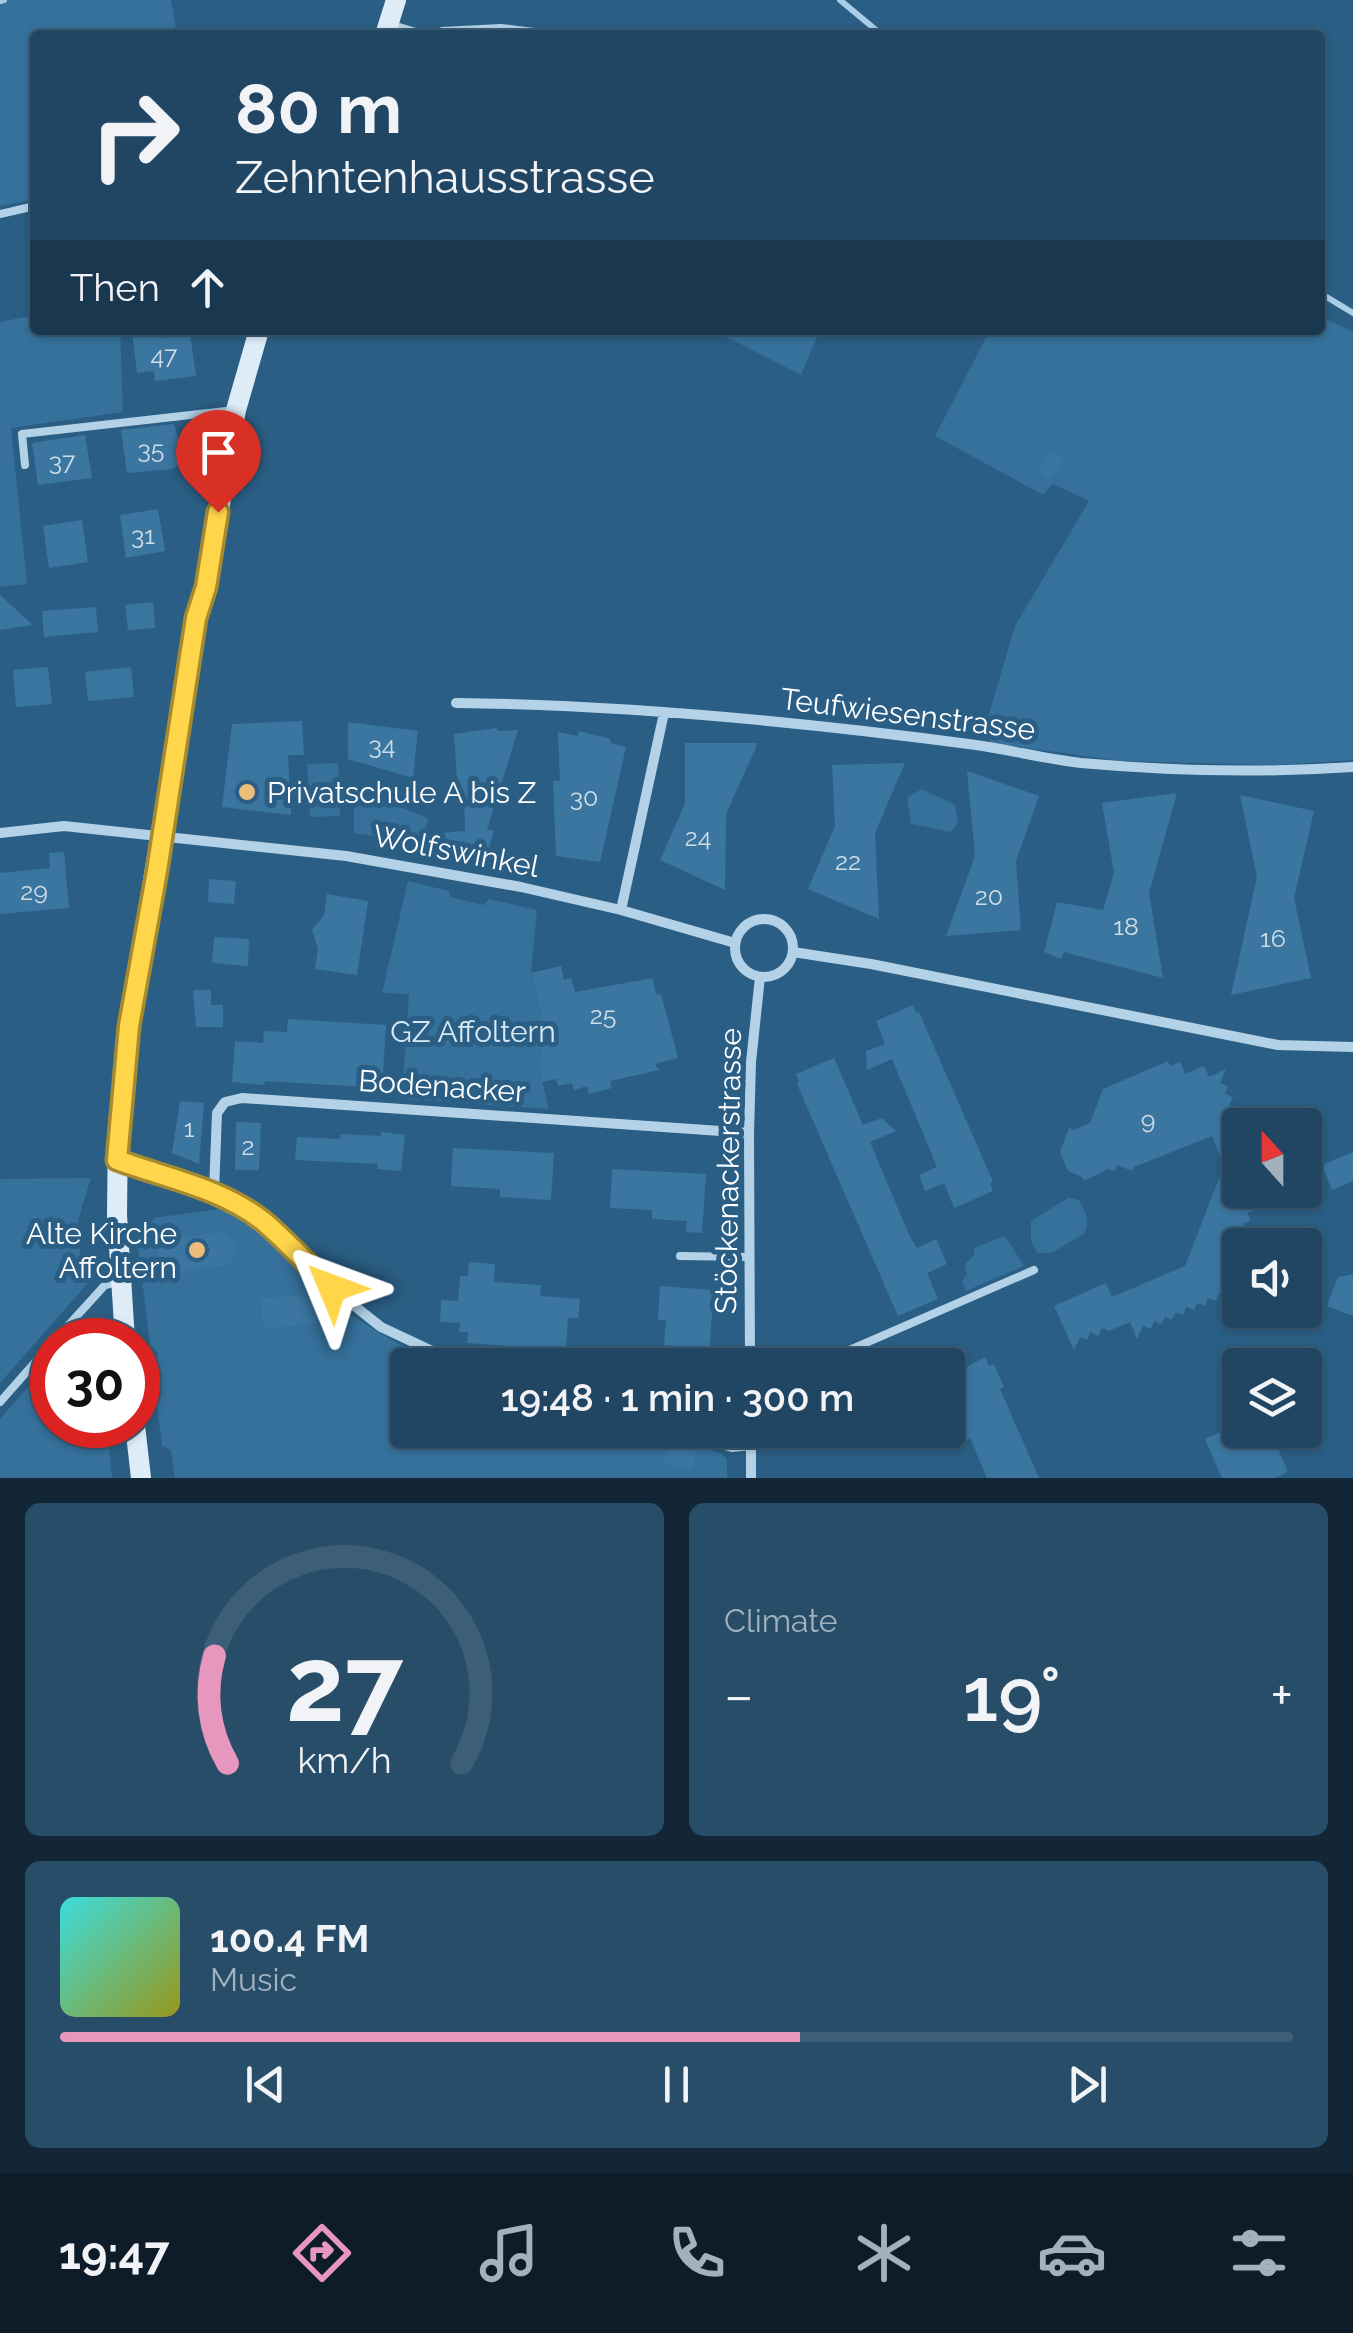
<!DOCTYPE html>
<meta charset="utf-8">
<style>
body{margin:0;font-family:Raleway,sans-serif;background:#284d69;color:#f1f3f6;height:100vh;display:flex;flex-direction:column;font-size:38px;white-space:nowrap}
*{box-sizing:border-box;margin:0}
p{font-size:32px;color:#a2b1be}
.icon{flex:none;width:55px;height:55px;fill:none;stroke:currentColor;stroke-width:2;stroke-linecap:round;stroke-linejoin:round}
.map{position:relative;height:1478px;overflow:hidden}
.sheet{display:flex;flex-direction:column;gap:25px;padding:25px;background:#122636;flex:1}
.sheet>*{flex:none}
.guide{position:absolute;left:30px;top:30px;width:1295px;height:305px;border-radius:10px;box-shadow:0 2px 8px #0004,0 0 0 2px #3d5e78;background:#204663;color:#f1f3f6;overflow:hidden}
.needle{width:65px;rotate:339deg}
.buttons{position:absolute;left:1222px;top:1108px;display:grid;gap:20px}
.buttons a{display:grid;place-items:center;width:100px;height:100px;border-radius:10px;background:#204663;box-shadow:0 2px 8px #0004,0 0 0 2px #3d5e78;font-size:50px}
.speed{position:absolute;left:30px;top:1318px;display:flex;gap:20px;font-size:50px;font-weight:700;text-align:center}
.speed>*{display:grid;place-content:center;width:130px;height:130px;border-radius:50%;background:#204663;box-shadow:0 2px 8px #0004,0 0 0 2px #3d5e78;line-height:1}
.speed .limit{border:15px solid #d22;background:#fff;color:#111}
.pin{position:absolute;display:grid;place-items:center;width:85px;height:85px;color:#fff;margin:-102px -42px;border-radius:50% 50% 50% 0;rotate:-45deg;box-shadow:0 0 10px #0007}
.pin .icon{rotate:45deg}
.me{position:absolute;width:110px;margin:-55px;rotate:314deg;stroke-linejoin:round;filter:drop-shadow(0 0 8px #0008)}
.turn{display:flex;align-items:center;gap:35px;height:210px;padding:0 40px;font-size:45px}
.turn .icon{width:130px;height:130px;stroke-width:2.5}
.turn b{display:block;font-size:70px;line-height:85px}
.then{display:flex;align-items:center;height:95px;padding:0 40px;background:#0003;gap:20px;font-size:38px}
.big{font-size:75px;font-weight:600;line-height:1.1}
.sheet .card{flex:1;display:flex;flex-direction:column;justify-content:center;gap:15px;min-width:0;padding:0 35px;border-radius:15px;background:#284d69}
.sheet .dial{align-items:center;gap:0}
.dial svg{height:260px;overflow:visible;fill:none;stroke:#3d5e78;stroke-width:7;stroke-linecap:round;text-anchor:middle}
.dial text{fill:#f1f3f6;stroke:none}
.song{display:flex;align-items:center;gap:30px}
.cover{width:120px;height:120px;border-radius:15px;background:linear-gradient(135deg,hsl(180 70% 55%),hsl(60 70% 35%))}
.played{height:10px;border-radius:5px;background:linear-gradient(90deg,#e797bd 60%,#3d5e78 60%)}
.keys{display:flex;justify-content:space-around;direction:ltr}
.heat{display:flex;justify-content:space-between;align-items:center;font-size:55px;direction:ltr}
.sheet .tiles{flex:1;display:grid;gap:25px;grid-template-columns:1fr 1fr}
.card:last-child{grid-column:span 2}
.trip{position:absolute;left:390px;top:1348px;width:575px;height:100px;border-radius:10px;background:#204663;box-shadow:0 2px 8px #0004,0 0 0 2px #3d5e78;font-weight:600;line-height:100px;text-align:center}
.menu{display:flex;height:160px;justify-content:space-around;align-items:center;background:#0d1c28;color:#a2b1be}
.menu .icon{width:70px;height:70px}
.menu .on{color:#e797bd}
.menu b{font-size:45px;color:#f1f3f6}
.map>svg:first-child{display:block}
.green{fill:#35719b}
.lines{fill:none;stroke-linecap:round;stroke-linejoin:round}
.stream{stroke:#a9cee7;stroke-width:6}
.building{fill:#3b76a0}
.lane{stroke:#b4d2e7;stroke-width:8}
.street{stroke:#b4d2e7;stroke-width:10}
.secondary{stroke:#ddecf6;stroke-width:20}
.route-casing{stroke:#a68a30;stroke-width:25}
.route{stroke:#ffd54a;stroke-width:18}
.poi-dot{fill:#edbc7b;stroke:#2a5e84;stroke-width:4}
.labels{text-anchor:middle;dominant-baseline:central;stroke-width:10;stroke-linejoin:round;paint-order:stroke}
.number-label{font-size:25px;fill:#cedde7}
.street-label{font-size:30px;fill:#fff;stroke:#2a5e84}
.poi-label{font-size:30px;fill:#fff;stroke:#2a5e84;text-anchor:start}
.park-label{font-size:30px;fill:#d7e9f5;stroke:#2a5e84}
</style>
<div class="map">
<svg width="1353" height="1478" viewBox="0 0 1353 1478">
<rect width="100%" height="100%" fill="#2a5e84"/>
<path class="green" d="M0,0H171L177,35H35V199L0,206Z
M35,315V330H120L123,412L11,428L27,584L0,587V322Z
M1320,316L1353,332V760L1276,765L1120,761L991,743L985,732L986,724L1015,626L1089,501L1053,484L1043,495L935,436L990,330H1320Z
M713,330H820L801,375Z
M338,763L340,816L310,817L307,764Z
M922,789L955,805L958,822L951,832L911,824L907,797Z
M354,797L385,801L428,818L423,843L354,833Z
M408,881L449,891L450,897L483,905L489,899L537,910L531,973L546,1035L543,1057L537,1060L549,1109L402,1099L409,994L382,993Z
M91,1178C79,1219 66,1238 94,1276L0,1383V1179Z
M1068,1198L1079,1200C1086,1211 1090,1222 1084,1234L1051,1253H1037L1031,1241V1221Z
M227,1208C270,1230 298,1270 334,1301C366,1328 405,1348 443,1365H408V1430H644L720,1453L727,1459V1478H175L171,1450L162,1446L152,1362L158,1357L157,1352L150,1344L135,1224L153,1221V1218Z
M1005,1236L1024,1266L966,1291L962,1281L967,1275L965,1264L974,1255V1248Z
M52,1360V1425H107L112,1478H0V1419Z"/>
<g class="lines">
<path class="stream" d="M840,0L882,35
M0,1L4,0
M1320,293L1353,313"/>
</g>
<path class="building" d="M160,330L161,338L190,334L196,376L155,381L154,371L137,373L132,333Z
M174,424L181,448L178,465L172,469L127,473L121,430Z
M85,435L92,478L38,485L32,443Z
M1050,450L1063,458L1051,480L1037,472Z
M158,509L165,551L126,558L120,515Z
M82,520L88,562L49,568L43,526Z
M0,595L33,625L0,630Z
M153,602L155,628L128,630L125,605Z
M96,607L98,632L44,637L42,611Z
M48,667L52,704L16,707L13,670Z
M131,667L134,697L88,701L85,672Z
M302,721L304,755H288L291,815L222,807L232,724Z
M348,722L418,731L413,778L348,759Z
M497,728V731L518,730L487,830H494L489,848L440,838V833L465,831L464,795H458L454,734Z
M579,731L611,739L610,743L626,747L600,862L556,856L553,781H560L558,732L578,736Z
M685,743H758L726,814L725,890L660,860L685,804Z
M905,763L875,833L879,919L808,889L835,826L832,765Z
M967,771L1039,796L1016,861L1021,930L946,936L975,856Z
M1177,793L1149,893L1163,978L1064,952L1061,959L1044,952L1057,902L1103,910L1114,873L1102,803Z
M1240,795L1314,811L1294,898L1311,978L1231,995L1257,877Z
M64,852L69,908L0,914V873L50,868L49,853Z
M209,879L236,881L234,904L208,902Z
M327,894L368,901L357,975L315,969L318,949L312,930L324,915Z
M214,937L249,939L248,966L212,963Z
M561,966L564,980L571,978L575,992L653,978L656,995L661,994L678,1058L655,1064L659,1070L610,1081L612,1088L589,1094L587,1086L574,1090L572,1083L558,1086L556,1079L542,1082L537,1059L543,1057L538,1037L546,1035L531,973Z
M193,990H211V1005H223V1027H196Z
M913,1005L916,1013L919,1012L993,1182L990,1184L993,1191L954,1208L944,1183L925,1191L919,1175L937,1167L892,1059L867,1070L866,1051L885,1044L876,1021Z
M288,1019L386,1025L382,1088L265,1081L264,1085L232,1082L235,1041L263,1043L264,1031L287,1032Z
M834,1058L863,1125L882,1118L896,1131L870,1142L910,1237L917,1248L936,1239L947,1264L927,1273L938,1299L898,1316L797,1084L799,1082L796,1074Z
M1168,1061L1170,1066L1180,1062L1185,1074L1204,1066L1209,1077L1226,1069L1220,1083L1228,1086L1225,1094L1233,1097L1229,1105L1237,1108L1234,1116L1242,1118L1240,1190H1275L1252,1202L1255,1210L1247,1213L1251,1220L1243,1224L1246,1232L1239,1235L1242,1243L1234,1246L1238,1254L1230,1257L1236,1271L1226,1275L1232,1289L1218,1295L1216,1301L1208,1298L1205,1306L1197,1303L1194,1310L1186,1307L1183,1315L1176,1312L1172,1320L1165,1317L1161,1324L1154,1321L1151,1329L1143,1326L1137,1339L1130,1322L1109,1331L1102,1328L1098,1336L1090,1332L1087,1340L1080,1337L1074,1350L1054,1306L1106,1283L1112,1297L1185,1266L1224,1166L1212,1136L1134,1167L1132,1171L1117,1165L1115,1171L1108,1169L1084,1181L1082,1177L1068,1171L1060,1152L1069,1128L1074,1130L1090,1123L1103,1089Z
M180,1101L204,1103L199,1164L172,1153Z
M236,1122L261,1123L259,1170H235Z
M381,1132L405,1135L401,1171L377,1169L378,1164L295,1160L297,1137L340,1139L341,1134L381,1136Z
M453,1148L554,1153L551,1200L500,1197V1189L451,1186Z
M1353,1152V1181L1332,1190L1322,1165Z
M612,1169L706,1174L702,1233L686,1232L687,1221L652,1219V1210L610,1208Z
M222,1232L235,1241L237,1255L228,1265L169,1273V1268L161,1269L156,1241Z
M469,1262L495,1264L494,1282L541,1285L540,1296L580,1299L578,1318H568L565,1365H545V1358L525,1356V1347L467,1343L468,1332H459L460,1323L440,1322L441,1300L458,1301L460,1276H468Z
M1353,1274V1316L1327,1306L1338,1277Z
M660,1286L714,1290L708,1365H672L674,1346L664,1345L666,1320H658Z
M315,1293L318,1323L264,1329L260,1299Z
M985,1357L989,1366L994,1364L1004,1387L1000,1389L1039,1478H987L970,1438L965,1440L954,1415L957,1413L948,1392V1377Z
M1240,1423V1430H1270L1288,1472L1275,1478H1222L1205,1439Z
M667,1444L696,1451L692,1470L663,1463Z"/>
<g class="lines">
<path class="lane" d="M389,24L426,35
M434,35L442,31L501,28L559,35
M0,214L35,206
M25,465L22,434L235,410
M680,1256L750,1257
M55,1340L105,1285L120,1282
M815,1365L1034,1270
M0,1402L52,1343"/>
<path class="street" d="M456,703C630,705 804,722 976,745C1011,750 1046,759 1081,763C1170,771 1264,773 1353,767
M0,833L64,826L346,856L521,887L621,910L735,943
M621,910L664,713
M735 948a29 29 0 1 1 58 0a29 29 0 1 1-58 0Z
M793,952L871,964L1278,1045L1353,1047
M117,1160L214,1192L262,1220L332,1288L381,1327L462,1365
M214,1192L217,1113L225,1102L242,1098L749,1133
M750,1365L749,1133L751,1062L760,977
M670,1430L732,1447L751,1445
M751,1430V1478"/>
<path class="secondary" d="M385,35L396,0
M125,1340L117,1215L118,1125L129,1027L196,618L206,587L236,410L259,330
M135,1425L141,1478"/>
</g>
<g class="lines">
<g class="route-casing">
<path id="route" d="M218,512L206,587L196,618L157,871L129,1026L117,1160C166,1178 221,1188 263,1221C287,1241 309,1266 332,1288"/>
</g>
<use href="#route" class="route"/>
</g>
<g class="poi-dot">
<circle cx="247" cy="792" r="10"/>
<circle cx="197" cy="1250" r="10"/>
</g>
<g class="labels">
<g class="number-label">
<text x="164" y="355">47</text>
<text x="151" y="449">35</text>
<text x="62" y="461">37</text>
<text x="143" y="535">31</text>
<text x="382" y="745">34</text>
<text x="584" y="797">30</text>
<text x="698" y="837">24</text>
<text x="848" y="861">22</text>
<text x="34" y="891">29</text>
<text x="989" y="896">20</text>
<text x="1126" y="926">18</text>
<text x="1273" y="938">16</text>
<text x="603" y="1015">25</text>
<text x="1148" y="1120">9</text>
<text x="189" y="1128">1</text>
<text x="248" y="1146">2</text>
</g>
<g class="street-label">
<text transform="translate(908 714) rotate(7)">Teufwiesenstrasse</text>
<text transform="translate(456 851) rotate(11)">Wolfswinkel</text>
<text transform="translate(442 1086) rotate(4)">Bodenacker</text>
<text transform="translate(728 1171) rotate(-89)">Stöckenackerstrasse</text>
</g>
<g class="poi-label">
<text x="267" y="792">Privatschule A bis Z</text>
<text x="177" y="1233" text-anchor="end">Alte Kirche<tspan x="177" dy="34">Affoltern</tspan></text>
</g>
<g class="park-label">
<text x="473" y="1031">GZ Affoltern</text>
</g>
</g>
</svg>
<div class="buttons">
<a><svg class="needle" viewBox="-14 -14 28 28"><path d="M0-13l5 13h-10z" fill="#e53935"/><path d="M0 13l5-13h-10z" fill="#a2b1be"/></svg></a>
<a><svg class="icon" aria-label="sound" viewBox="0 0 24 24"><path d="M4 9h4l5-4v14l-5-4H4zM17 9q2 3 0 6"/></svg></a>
<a><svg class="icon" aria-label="layers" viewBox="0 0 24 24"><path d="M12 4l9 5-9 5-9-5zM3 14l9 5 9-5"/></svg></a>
</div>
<div class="speed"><div class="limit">30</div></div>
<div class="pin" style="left:218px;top:512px;background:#d93025"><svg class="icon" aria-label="arrive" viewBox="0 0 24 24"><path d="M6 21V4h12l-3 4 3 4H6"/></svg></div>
<svg class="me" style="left:332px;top:1288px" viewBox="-20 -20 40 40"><path d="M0-17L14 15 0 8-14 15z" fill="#ffd54a" stroke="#fff" stroke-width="4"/></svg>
<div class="trip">19:48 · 1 min · 300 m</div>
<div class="guide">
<div class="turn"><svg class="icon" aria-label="right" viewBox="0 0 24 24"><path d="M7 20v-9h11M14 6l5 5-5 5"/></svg><div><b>80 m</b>Zehntenhausstrasse</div></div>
<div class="then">Then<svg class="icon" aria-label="ahead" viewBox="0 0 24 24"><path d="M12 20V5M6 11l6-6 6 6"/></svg></div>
</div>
</div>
<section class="sheet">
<div class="tiles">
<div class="card dial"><svg viewBox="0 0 100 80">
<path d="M14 69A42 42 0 1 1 86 69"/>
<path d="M14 69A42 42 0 0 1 10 36" stroke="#e797bd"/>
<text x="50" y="56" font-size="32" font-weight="700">27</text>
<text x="50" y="72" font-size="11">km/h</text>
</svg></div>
<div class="card"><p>Climate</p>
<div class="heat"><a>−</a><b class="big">19°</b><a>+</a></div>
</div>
<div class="card">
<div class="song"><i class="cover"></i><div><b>100.4 FM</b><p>Music</p></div></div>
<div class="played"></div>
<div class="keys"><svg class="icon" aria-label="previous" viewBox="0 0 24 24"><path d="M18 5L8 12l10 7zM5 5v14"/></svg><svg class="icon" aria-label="pause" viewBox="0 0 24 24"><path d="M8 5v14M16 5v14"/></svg><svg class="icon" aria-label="next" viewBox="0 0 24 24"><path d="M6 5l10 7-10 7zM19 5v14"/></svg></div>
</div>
</div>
</section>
<nav class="menu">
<b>19:47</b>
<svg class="icon on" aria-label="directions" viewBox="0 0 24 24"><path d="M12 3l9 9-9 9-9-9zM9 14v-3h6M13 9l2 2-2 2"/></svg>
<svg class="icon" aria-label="music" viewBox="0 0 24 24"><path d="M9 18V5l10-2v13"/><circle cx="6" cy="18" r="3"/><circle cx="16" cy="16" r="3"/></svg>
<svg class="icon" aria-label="phone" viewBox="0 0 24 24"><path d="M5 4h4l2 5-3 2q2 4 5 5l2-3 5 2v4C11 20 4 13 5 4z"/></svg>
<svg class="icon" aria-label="climate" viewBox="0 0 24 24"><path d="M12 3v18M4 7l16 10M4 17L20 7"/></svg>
<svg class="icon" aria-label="car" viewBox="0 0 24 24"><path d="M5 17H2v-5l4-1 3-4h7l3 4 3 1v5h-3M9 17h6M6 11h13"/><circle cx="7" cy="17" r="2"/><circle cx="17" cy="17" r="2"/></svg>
<svg class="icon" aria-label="filters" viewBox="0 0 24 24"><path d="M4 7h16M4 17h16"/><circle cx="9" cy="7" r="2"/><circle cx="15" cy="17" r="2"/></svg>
</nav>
